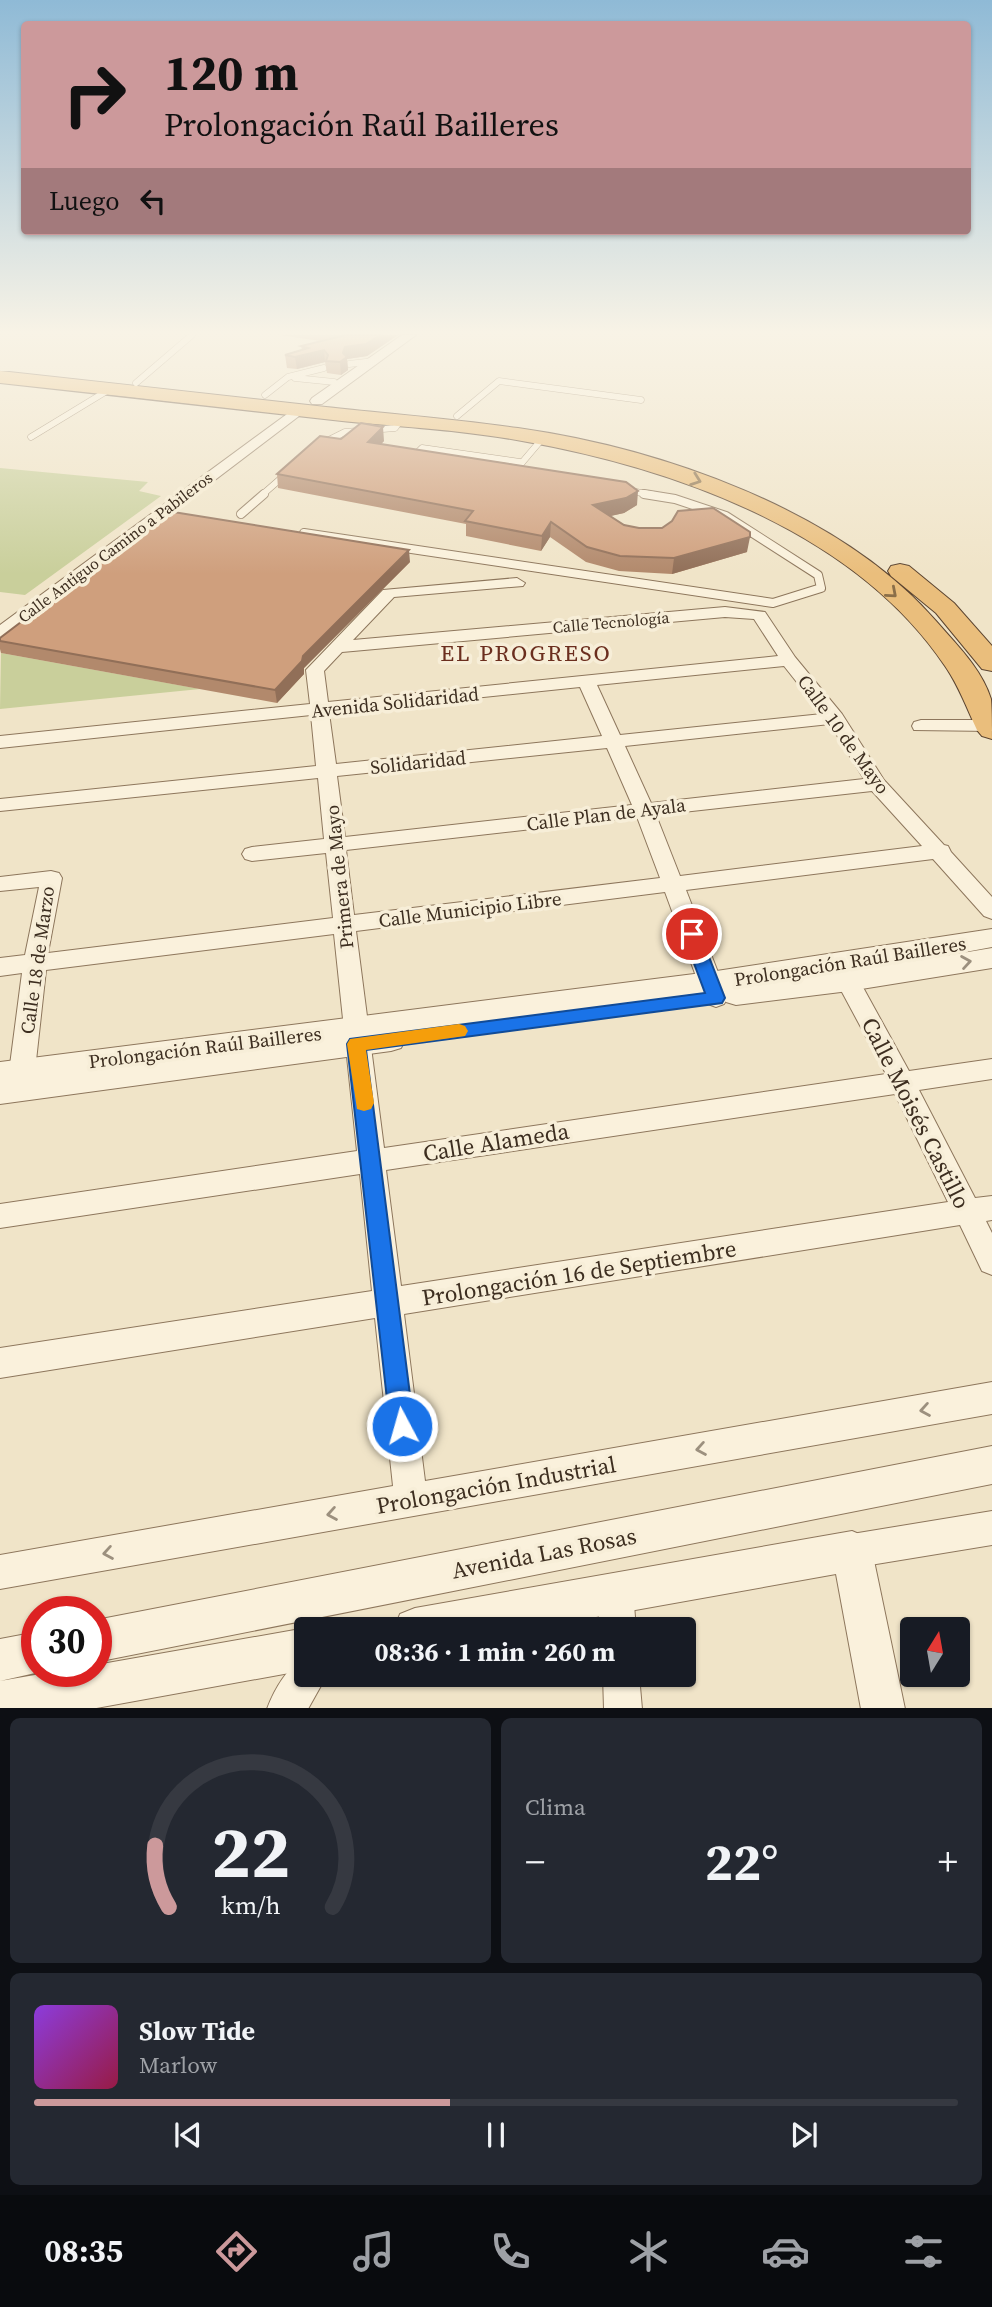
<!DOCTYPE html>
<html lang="es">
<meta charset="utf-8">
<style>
body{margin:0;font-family:"Source Serif 4",serif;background:#242831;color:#f1f3f6;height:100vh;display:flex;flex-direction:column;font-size:26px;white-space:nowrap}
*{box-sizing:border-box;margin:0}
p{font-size:23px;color:#9ea1a6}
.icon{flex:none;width:38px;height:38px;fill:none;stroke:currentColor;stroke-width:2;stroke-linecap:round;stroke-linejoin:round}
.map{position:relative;height:1708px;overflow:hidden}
.panel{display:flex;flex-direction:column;gap:10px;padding:10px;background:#0d0f14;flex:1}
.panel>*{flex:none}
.banner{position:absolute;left:21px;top:21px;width:950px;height:214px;border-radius:7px;box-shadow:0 2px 5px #0004;background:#cc999b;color:#111;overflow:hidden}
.needle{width:46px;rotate:11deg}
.tools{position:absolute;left:900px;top:1617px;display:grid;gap:14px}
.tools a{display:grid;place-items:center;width:70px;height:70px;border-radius:7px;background:#171b24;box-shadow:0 2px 5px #0004;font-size:35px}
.speed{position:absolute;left:21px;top:1596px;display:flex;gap:14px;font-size:35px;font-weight:700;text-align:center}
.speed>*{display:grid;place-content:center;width:91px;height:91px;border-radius:50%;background:#171b24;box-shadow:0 2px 5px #0004;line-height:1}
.speed .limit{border:10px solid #d22;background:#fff;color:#111}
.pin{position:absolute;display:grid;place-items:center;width:60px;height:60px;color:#fff;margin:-30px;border:4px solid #fff;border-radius:50%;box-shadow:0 2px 7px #0007}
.me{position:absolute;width:77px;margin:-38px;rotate:354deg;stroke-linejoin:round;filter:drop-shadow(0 0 5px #0008)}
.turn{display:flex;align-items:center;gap:24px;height:147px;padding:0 28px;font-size:32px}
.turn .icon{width:91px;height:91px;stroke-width:2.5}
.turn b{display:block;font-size:49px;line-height:60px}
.then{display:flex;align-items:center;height:66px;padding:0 28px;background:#0003;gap:14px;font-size:26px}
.big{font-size:52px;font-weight:700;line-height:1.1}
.panel .tile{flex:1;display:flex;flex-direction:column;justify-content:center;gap:10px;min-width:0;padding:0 24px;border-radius:10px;background:#242831}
.panel .dial{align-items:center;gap:0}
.dial svg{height:182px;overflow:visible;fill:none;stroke:#363941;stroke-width:7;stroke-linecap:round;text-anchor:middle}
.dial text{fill:#f1f3f6;stroke:none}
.song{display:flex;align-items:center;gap:21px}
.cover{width:84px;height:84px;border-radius:10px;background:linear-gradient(135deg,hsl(270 70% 55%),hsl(340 70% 35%))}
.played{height:7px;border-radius:4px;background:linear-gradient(90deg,#cc999b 45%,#363941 45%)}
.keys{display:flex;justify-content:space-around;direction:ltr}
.heat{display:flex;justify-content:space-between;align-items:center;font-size:38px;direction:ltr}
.panel .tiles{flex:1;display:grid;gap:10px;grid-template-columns:1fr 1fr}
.tile:last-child{grid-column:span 2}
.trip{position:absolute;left:294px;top:1617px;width:402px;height:70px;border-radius:7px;background:#171b24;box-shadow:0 2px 5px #0004;font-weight:700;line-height:70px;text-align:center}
.menu{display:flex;height:112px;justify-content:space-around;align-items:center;background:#090b0e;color:#9ea1a6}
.menu .icon{width:49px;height:49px}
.menu .current{color:#cc999b}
.menu b{font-size:32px;color:#f1f3f6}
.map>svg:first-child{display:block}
.green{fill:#c9cf9b}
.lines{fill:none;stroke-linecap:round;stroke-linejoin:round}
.service-far1-casing{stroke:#8d765c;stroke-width:7}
.service-casing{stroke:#8d765c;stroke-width:10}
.minor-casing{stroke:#8d765c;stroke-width:2}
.tertiary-casing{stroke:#8d765c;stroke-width:2}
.trunk-casing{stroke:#5b4430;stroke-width:2}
.service-far1{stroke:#faf1dc;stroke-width:6}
.service{stroke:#faf1dc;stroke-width:8}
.minor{fill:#faf1dc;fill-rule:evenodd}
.tertiary{fill:#faf1dc;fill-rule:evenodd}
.trunk{fill:#eabe7c;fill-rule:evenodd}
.wall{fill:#b2896c}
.shaded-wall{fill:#916f58}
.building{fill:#cf9f7d;stroke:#916f58;stroke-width:2}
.oneway{stroke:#8b6f49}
.oneway2{stroke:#9c907e}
.route{fill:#1a73e8;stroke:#114b97;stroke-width:2}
.slow{fill:#f59e0b}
.labels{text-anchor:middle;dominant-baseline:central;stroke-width:7;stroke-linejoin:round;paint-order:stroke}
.far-street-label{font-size:16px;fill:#3d2e20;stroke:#f7eed8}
.street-label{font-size:19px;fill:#3d2e20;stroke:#f7eed8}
.quarter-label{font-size:23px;letter-spacing:2px;fill:#6b2e1e;stroke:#f7eed8}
.near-street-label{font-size:23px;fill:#3d2e20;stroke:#f7eed8}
</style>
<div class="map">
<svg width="992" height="1709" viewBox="0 0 992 1709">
<rect width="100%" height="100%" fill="#f0e4c8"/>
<path class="green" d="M0,468L148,482L139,491L161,496L25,595L0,592Z
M1,653L200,689L0,709Z"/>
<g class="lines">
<g class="service-far1-casing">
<path id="service-far1" d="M349,364L374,361
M295,378L334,382
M136,383L192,335
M265,395L288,377L324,368
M457,416L499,381L641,400
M31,437L110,389
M319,445L345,432L395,428L400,421
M417,457H413L422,448L520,462
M514,472L542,439
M624,490L654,495
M262,495L286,474"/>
</g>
<g class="service-casing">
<path id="service" d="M241,514L264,494
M304,533L773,603L821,588L818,575L726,516L675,499L644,494"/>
</g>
<g class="minor-casing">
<path id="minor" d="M517,578L525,583L523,586L394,597L353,640L725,607L765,612L795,657L842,714L884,780L944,845L948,846L951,852L992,897V919L984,916L933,859L686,890L728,998L724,1004L716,1007L708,1004L704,998L665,892L356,931L384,1148L886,1074L828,966L832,960L840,957L848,960L909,1071L992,1059V1079L919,1090L975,1198L992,1196V1220L986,1221L992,1233V1275L982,1271L960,1225L404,1314L425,1481L992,1382V1414L0,1589V1555L393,1486L375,1318L0,1378V1348L372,1291L360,1174L0,1228V1204L357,1151L334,934L46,970L33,1088L29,1095L20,1098L11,1095L7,1088L22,973L0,976V958L25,955L39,887L0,891V877L51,871L59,873L62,878L48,953L333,918L326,853L252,861L245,859L242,854L245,849L252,847L324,839L318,778L0,811V799L316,766L311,715L0,748V736L310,704L306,670L383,590ZM725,617L754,619L778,656L328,702L324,671L342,652ZM784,666L822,714L620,735L597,685ZM580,687L602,736L336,764L329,713ZM830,724L864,779L651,803L625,746ZM607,748L632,805L345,837L337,776ZM872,791L922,846L680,876L656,815ZM637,817L660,878L354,915L346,850ZM895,1094L948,1202L401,1286L386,1170Z
M921,720H990L992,731L914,730L912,726L914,722Z
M992,1511V1545L852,1568L840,1563L835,1551L840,1539L852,1534Z
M615,1575L627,1581L633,1593L636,1629H600L597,1593L603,1581Z
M306,1658V1675H327L308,1709H267C274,1690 288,1665 306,1658Z
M603,1675H639L642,1709H604Z"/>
</g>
<g class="tertiary-casing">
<path id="tertiary" d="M402,335H416L322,404H312L310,401L312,398Z
M298,406L303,407L305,410L303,413L7,638L0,640V625Z
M992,929V947L944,956L992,948V968L849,991L736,1005L726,1002L722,995L725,990L402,1033L405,1040L401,1048L391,1051L0,1104V1062L710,972Z
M992,1446V1484L96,1662V1620Z
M852,1531L866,1537L872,1551L905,1709H861L836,1574L529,1629H394L400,1614L415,1608Z
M306,1628L309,1629H306V1670L91,1709H0V1681L58,1671H96V1665Z
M37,1632V1671H44L0,1681V1639Z"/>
</g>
<g class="trunk-casing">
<path id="trunk" d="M0,371C109,383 218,395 326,407C390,414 454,419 518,428C660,448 840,510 936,621C956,644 982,669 991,699C992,711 992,727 992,739L982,736L977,730C967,709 959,686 945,666C855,532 675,468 522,441C463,430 402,427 342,421C228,408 114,395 0,383Z
M900,564L909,566L954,603L992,646V671L982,669L936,613L891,576L888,571L891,566Z"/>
</g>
<use href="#service-far1" class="service-far1"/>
<use href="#service" class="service"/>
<use href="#minor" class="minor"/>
<use href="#tertiary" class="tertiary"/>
<use href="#trunk" class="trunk"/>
</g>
<path class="wall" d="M280,335H398L367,356L347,359L348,370L341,375L327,373L325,362L297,369L287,368L285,355L302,350L301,346L320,341Z
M341,439L384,441L381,444L637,505L624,513L610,516L624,525L747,552L672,574L619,571L586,562L550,537L541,551L466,536V524L278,488L277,474Z
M410,562L304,668V674L277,703L1,653L0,649V638Z"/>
<path class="shaded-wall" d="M380,335H398L367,356L347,359L348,370L341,375L340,362L345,347Z
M324,350L325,362L297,369L295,357Z
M383,427L384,441L369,456L368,442Z
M638,491L637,505L624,513L593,520V505Z
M551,522L550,537L541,551L542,536Z
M750,537L747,552L672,574L674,558Z
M409,550L410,562L304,668V674L277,703L275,690L303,656Z"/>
<path class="building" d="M346,335H380L366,344L345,347L343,353L347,357L340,362L326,361L328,355L324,350L295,357L285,355L308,348L301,346Z
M361,423L383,427L368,442L626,482L638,491L626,498L593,505L624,525L639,528H662L672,521L678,511L713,508L750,532V537L674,558L620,556L587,547L551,522L542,536L465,521L473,511L277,474L320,436L341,439Z
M167,511L409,550L303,656L302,661L275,690L0,641V638Z"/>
<defs><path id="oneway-chevron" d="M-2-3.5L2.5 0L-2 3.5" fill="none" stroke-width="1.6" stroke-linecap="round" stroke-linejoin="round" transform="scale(1.75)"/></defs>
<g class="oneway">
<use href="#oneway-chevron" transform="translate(696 480) rotate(20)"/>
<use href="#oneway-chevron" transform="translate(892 593) rotate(41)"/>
</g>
<g class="oneway2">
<use href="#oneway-chevron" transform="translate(966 962) rotate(-9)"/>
<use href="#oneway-chevron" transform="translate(925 1410) rotate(170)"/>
<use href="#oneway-chevron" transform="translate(701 1449) rotate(170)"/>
<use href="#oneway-chevron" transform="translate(332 1514) rotate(170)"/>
<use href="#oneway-chevron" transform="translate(108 1553) rotate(170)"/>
</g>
<linearGradient id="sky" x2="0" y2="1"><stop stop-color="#8fbad6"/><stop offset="0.58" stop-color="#f8f3e6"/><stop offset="1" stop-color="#f8f3e6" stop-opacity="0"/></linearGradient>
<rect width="992" height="574" fill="url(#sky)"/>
<path class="route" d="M692,928L700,934L725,998L722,1003L366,1050L414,1426L411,1434L402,1438L394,1434L390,1426L347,1044L350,1039L705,993L683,934Z"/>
<path class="slow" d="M459,1024L465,1026L468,1031L465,1036L366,1050L374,1103L371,1109L364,1111L357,1109L347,1044L350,1039Z"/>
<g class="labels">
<g class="far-street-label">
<text transform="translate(115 547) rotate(-37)">Calle Antiguo Camino a Pabileros</text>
<text transform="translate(611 622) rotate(-5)">Calle Tecnología</text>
</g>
<g class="street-label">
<text transform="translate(395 702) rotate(-6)">Avenida Solidaridad</text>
<text transform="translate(844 734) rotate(54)">Calle 10 de Mayo</text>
<text transform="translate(418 762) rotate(-6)">Solidaridad</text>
<text transform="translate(606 814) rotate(-7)">Calle Plan de Ayala</text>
<text transform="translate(339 877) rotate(-96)">Primera de Mayo</text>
<text transform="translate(470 909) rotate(-7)">Calle Municipio Libre</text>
<text transform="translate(37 960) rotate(-82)">Calle 18 de Marzo</text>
<text transform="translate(850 961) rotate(-9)">Prolongación Raúl Bailleres</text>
<text transform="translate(205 1047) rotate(-7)">Prolongación Raúl Bailleres</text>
</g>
<g class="quarter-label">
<text x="526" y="653">EL PROGRESO</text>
</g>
<g class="near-street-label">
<text transform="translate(916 1113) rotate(63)">Calle Moisés Castillo</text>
<text transform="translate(496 1142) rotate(-9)">Calle Alameda</text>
<text transform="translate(579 1273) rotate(-9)">Prolongación 16 de Septiembre</text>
<text transform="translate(496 1485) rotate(-10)">Prolongación Industrial</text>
<text transform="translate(544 1553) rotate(-11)">Avenida Las Rosas</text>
</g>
</g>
</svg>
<div class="tools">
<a><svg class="needle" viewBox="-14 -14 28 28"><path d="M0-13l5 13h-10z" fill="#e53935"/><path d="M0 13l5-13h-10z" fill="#9ea1a6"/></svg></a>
</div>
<div class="speed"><div class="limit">30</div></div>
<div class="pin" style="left:692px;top:934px;background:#d93025"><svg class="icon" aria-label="arrive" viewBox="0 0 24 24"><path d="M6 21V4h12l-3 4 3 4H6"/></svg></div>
<svg class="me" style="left:402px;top:1426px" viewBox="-20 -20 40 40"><circle r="17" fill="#1a73e8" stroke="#fff" stroke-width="3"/><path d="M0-11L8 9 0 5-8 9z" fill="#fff"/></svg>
<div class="trip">08:36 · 1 min · 260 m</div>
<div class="banner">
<div class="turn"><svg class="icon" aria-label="right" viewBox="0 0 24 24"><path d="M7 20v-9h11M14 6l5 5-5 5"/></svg><div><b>120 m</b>Prolongación Raúl Bailleres</div></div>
<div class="then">Luego<svg class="icon" aria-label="left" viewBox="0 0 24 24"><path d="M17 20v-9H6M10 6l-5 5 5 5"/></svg></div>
</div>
</div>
<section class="panel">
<div class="tiles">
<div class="tile dial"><svg viewBox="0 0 100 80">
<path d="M14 69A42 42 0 1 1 86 69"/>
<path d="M14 69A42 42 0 0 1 8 42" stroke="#cc999b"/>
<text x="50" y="56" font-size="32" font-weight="700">22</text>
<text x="50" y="72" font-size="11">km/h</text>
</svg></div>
<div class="tile"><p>Clima</p>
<div class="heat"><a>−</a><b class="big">22°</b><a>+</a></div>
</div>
<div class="tile">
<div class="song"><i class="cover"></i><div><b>Slow Tide</b><p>Marlow</p></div></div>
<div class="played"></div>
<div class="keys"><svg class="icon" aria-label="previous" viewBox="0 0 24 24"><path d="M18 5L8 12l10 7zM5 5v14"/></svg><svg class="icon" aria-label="pause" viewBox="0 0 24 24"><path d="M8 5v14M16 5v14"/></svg><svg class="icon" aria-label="next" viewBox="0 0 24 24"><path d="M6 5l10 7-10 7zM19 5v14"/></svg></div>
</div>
</div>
</section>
<nav class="menu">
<b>08:35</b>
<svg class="icon current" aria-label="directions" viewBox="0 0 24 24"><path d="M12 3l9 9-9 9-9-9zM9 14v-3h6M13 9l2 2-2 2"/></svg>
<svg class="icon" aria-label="music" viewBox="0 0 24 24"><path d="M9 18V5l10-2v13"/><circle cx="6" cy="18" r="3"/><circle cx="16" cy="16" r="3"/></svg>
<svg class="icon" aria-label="phone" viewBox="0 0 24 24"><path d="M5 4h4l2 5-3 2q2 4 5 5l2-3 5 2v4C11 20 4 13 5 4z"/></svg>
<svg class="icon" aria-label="climate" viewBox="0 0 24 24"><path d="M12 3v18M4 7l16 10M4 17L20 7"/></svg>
<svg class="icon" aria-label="car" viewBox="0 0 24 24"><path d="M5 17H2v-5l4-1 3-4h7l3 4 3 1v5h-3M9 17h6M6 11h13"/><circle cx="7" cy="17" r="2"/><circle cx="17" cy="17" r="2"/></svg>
<svg class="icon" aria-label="filters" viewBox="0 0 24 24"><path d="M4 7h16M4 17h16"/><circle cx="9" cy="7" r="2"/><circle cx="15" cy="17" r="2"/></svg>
</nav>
